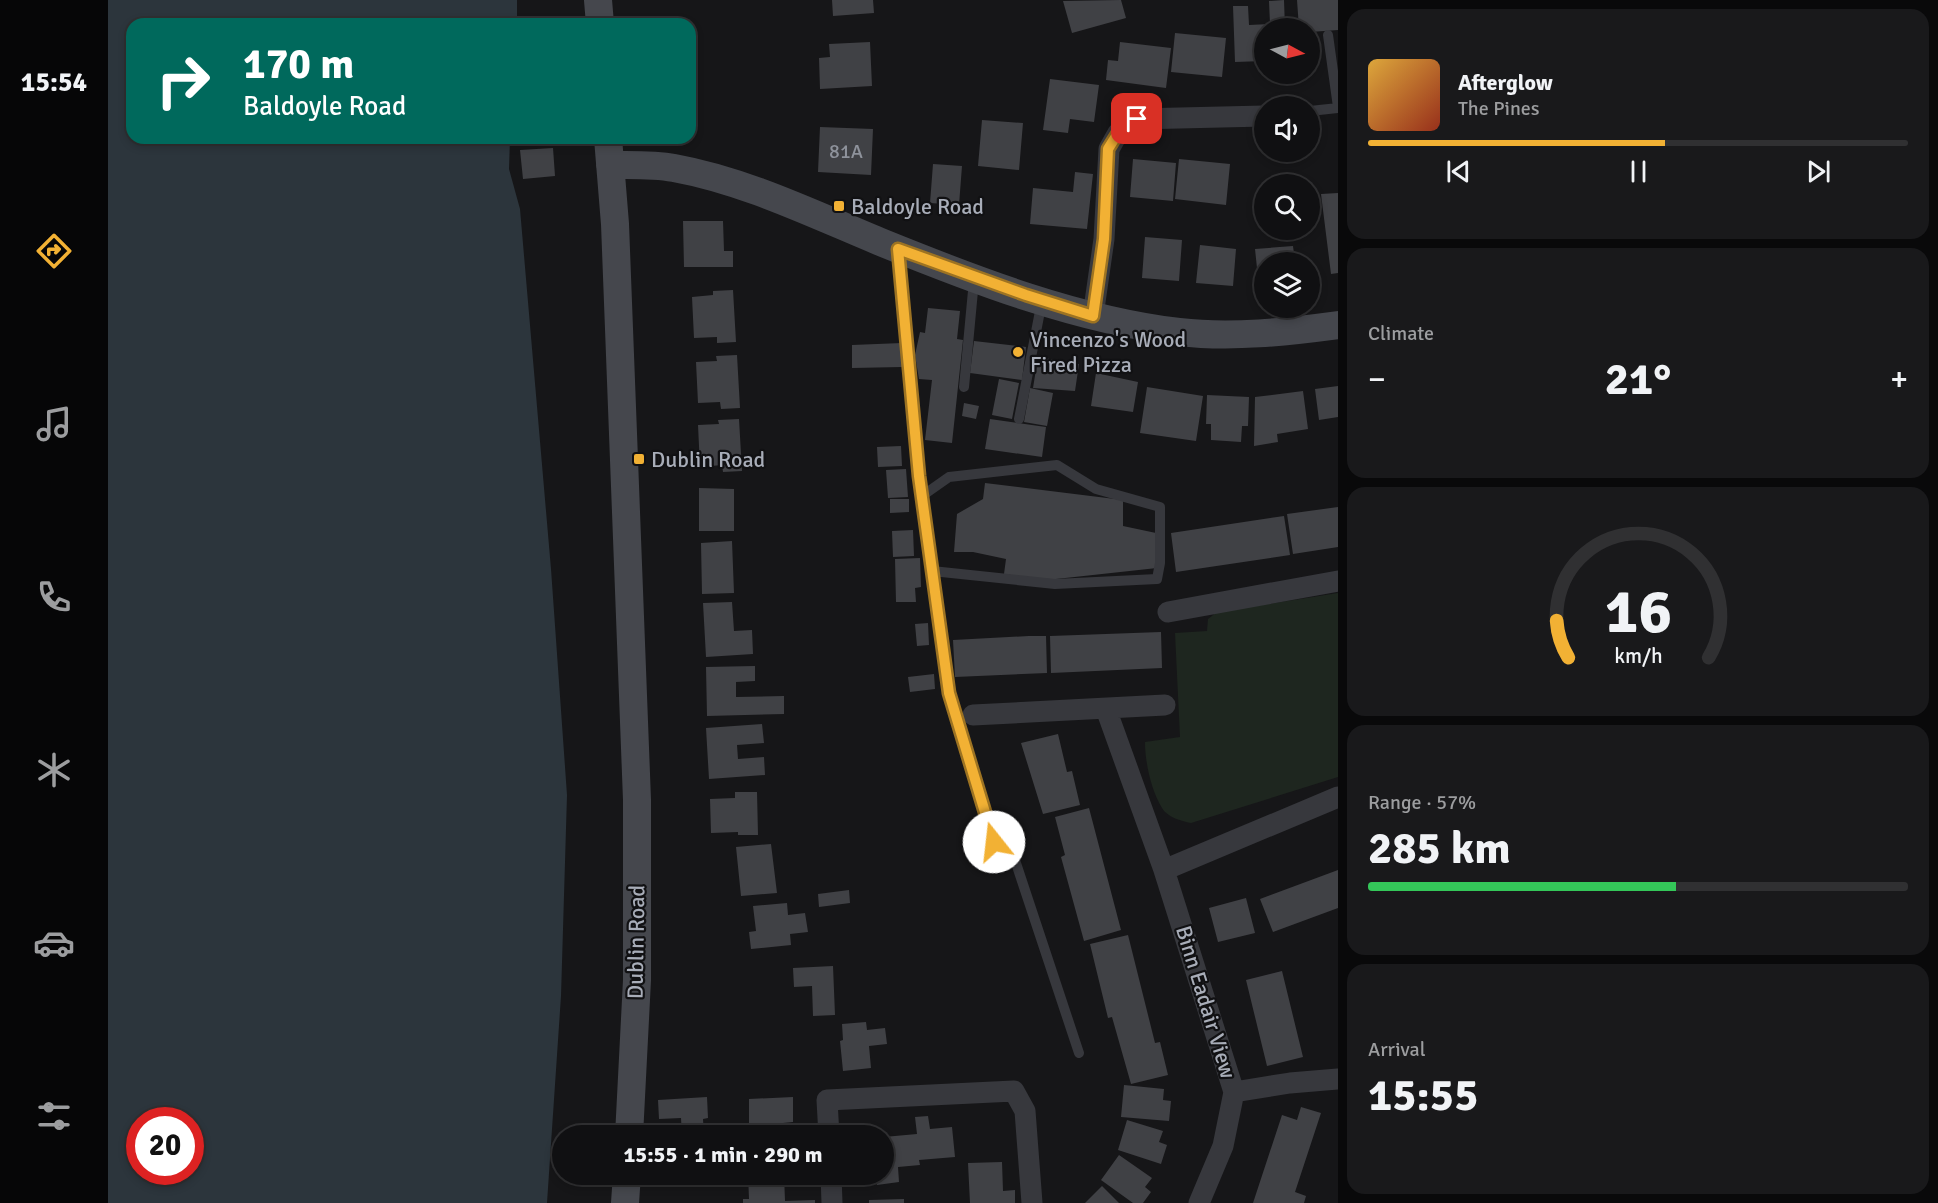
<!DOCTYPE html>
<meta charset="utf-8">
<style>
body{margin:0;font-family:Signika,sans-serif;background:#19191b;color:#f1f3f6;height:100vh;display:flex;flex-direction:column;font-size:22px;white-space:nowrap}
*{box-sizing:border-box;margin:0}
p{font-size:20px;color:#9c9d9f}
.icon{flex:none;width:33px;height:33px;fill:none;stroke:currentColor;stroke-width:2;stroke-linecap:round;stroke-linejoin:round}
.map{position:relative;flex:1;overflow:hidden}
.details{display:flex;flex-direction:column;gap:9px;padding:9px;background:#09090a;width:600px}
.details>*{flex:none}
.top-card{position:absolute;left:18px;top:18px;width:570px;height:126px;border-radius:18px;box-shadow:0 3px 9px #0003,0 0 0 2px #303032;background:#00695c;color:#fff;overflow:hidden}
.needle{width:39px;rotate:97deg}
.buttons{position:absolute;left:1146px;top:18px;display:grid;gap:12px}
.buttons a{display:grid;place-items:center;width:66px;height:66px;border-radius:50%;background:#101012;box-shadow:0 3px 9px #0003,0 0 0 2px #303032;font-size:30px}
.speed{position:absolute;left:18px;top:1107px;display:flex;gap:12px;font-size:30px;font-weight:700;text-align:center}
.speed>*{display:grid;place-content:center;width:78px;height:78px;border-radius:50%;background:#101012;box-shadow:0 3px 9px #0003,0 0 0 2px #303032;line-height:1}
.speed .limit{border:9px solid #d22;background:#fff;color:#111}
.pin{position:absolute;display:grid;place-items:center;width:51px;height:51px;color:#fff;margin:-26px;border-radius:12px;box-shadow:0 3px 9px #0006}
.me{position:absolute;width:66px;margin:-33px;rotate:344deg;stroke-linejoin:round;filter:drop-shadow(0 0 4px #0008)}
.turn{display:flex;align-items:center;gap:21px;height:126px;padding:0 18px;font-size:27px}
.turn .icon{width:78px;height:78px;stroke-width:2.5}
.turn b{display:block;font-size:42px;line-height:51px}
.big{font-size:45px;font-weight:700;line-height:1.1}
.details .tile{flex:1;display:flex;flex-direction:column;justify-content:center;gap:9px;min-width:0;padding:0 21px;border-radius:18px;background:#19191b}
.details .dial{align-items:center;gap:0}
.dial svg{height:156px;overflow:visible;fill:none;stroke:#303032;stroke-width:7;stroke-linecap:round;text-anchor:middle}
.dial text{fill:#f1f3f6;stroke:none}
.song{display:flex;align-items:center;gap:18px}
.cover{width:72px;height:72px;border-radius:9px;background:linear-gradient(135deg,hsl(40 70% 55%),hsl(10 70% 35%))}
.played{height:6px;border-radius:3px;background:linear-gradient(90deg,#f2b134 55%,#303032 55%)}
.keys{display:flex;justify-content:space-around;direction:ltr}
.heat{display:flex;justify-content:space-between;align-items:center;font-size:33px;direction:ltr}
.charge{height:9px;border-radius:4px;background:linear-gradient(90deg,#34c759 57%,#303032 0)}
.trip{position:absolute;left:444px;top:1125px;width:342px;height:60px;border-radius:30px;background:#101012;box-shadow:0 3px 9px #0003,0 0 0 2px #303032;font-weight:700;line-height:60px;text-align:center}
main{display:flex;flex:1;min-height:0}
.menu{display:flex;flex-direction:column;width:108px;justify-content:space-around;align-items:center;background:#060607;color:#9c9d9f}
.menu .icon{width:42px;height:42px}
.menu .on{color:#f2b134}
.menu b{font-size:27px;color:#f1f3f6}
.map>svg:first-child{display:block}
.green{fill:#1e261f}
.water{fill:#2c353c;fill-rule:evenodd}
.building{fill:#404145}
.lines{fill:none;stroke-linecap:round;stroke-linejoin:round}
.lane{stroke:#37383d;stroke-width:10}
.street{stroke:#37383d;stroke-width:21}
.secondary{stroke:#45474d;stroke-width:28}
.route-casing{stroke:#9d7322;stroke-width:15}
.route{stroke:#f2b134;stroke-width:10}
.poi-dot{fill:#f2b134;stroke:#111113;stroke-width:2}
.labels{text-anchor:middle;dominant-baseline:central;stroke-width:4.5;stroke-linejoin:round;paint-order:stroke}
.number-label{font-size:20px;fill:#8e929b}
.poi-label{font-size:22px;fill:#a8adb8;stroke:#111113;text-anchor:start}
.street-label{font-size:22px;fill:#a8adb8;stroke:#111113}
</style>
<main>
<nav class="menu">
<b>15:54</b>
<svg class="icon on" aria-label="directions" viewBox="0 0 24 24"><path d="M12 3l9 9-9 9-9-9zM9 14v-3h6M13 9l2 2-2 2"/></svg>
<svg class="icon" aria-label="music" viewBox="0 0 24 24"><path d="M9 18V5l10-2v13"/><circle cx="6" cy="18" r="3"/><circle cx="16" cy="16" r="3"/></svg>
<svg class="icon" aria-label="phone" viewBox="0 0 24 24"><path d="M5 4h4l2 5-3 2q2 4 5 5l2-3 5 2v4C11 20 4 13 5 4z"/></svg>
<svg class="icon" aria-label="climate" viewBox="0 0 24 24"><path d="M12 3v18M4 7l16 10M4 17L20 7"/></svg>
<svg class="icon" aria-label="car" viewBox="0 0 24 24"><path d="M5 17H2v-5l4-1 3-4h7l3 4 3 1v5h-3M9 17h6M6 11h13"/><circle cx="7" cy="17" r="2"/><circle cx="17" cy="17" r="2"/></svg>
<svg class="icon" aria-label="filters" viewBox="0 0 24 24"><path d="M4 7h16M4 17h16"/><circle cx="9" cy="7" r="2"/><circle cx="15" cy="17" r="2"/></svg>
</nav>
<div class="map">
<svg width="1230" height="1203" viewBox="0 0 1230 1203">
<rect width="100%" height="100%" fill="#161618"/>
<path class="green" d="M1230,593V777L1083,823C1073,821 1059,817 1054,808C1043,790 1037,762 1037,742L1072,737L1067,633L1099,631L1100,619L1109,612Z"/>
<path class="water" d="M0,0H409V24H24V138H402L401,169L412,209L443,569L459,795L453,996L439,1203H0ZM32,1120H82V1172H32Z"/>
<path class="building" d="M724,0H765L766,13L725,16Z
M1013,0L1018,18L964,33L955,1Z
M1176,0L1177,28H1156V61L1127,62L1125,6H1140L1141,25L1162,24L1161,1Z
M1189,0H1230V30L1202,32V28H1191Z
M1067,33L1118,38L1114,77L1063,72Z
M762,42L764,86L712,89L711,58L722,57L721,44Z
M1012,42L1063,48L1058,88L998,80L1000,60L1010,61Z
M942,79L991,85L986,122L962,119L960,133L935,130Z
M874,120L915,123L911,170L870,166Z
M712,127L765,129L763,175L710,172Z
M445,148L447,176L415,179L412,150Z
M1025,159L1068,163L1065,201L1022,197Z
M1071,159L1122,164L1118,205L1067,199Z
M825,164L854,166L851,205L822,203Z
M967,172L985,174L979,229L922,224L925,188L965,192Z
M1230,193V273L1223,274L1213,194Z
M575,221H615L616,251H625V267H576Z
M1037,237L1074,240L1071,281L1034,278Z
M1092,245L1128,249L1125,286L1088,283Z
M1185,246L1187,262H1156V286L1151,287L1147,249Z
M625,290L628,342L609,343V337L586,338L584,297L605,295V291Z
M820,308L852,311L849,339L855,340L844,443L817,440L824,380L811,379L807,355L812,332L817,333Z
M866,341L918,347L914,380L862,373Z
M794,343V367L744,368V345Z
M629,355L632,408L613,409L612,402L590,403L588,362L609,361L608,356Z
M930,357L971,364L967,391L925,388Z
M988,373L1030,382L1025,412L983,406Z
M891,379L911,383L904,419L884,415Z
M1230,386V417L1211,420L1207,389Z
M1039,387L1095,396L1088,441L1032,433Z
M922,388L945,393L939,426L916,422Z
M1195,391L1200,429L1169,434L1170,442L1146,446L1147,397Z
M1099,395L1141,397L1140,426H1134L1133,442L1103,440V424H1098Z
M856,403L871,406L868,419L854,416Z
M631,419L634,471L615,472L614,465L592,467L590,425L611,424L610,420Z
M882,419L938,427L934,457L877,449Z
M793,446L794,466L770,467L769,447Z
M798,469L800,497L780,498L778,470Z
M877,483L1015,500V526L1048,533L1049,568L939,580L896,574L898,559L865,552H846L849,514L875,499Z
M591,488L626,489V531H591Z
M782,499H801V512L782,513Z
M1230,507V547L1185,554L1179,514Z
M1176,516L1182,555L1068,572L1063,533Z
M805,530L806,556L785,557L784,531Z
M624,541L626,593L594,594L593,543Z
M812,558L813,587L807,588L808,602H788L787,559Z
M624,602L626,631L644,630L645,654L598,657L595,603Z
M820,623L821,645L809,646L807,624Z
M1053,632L1054,668L943,673L942,636Z
M921,636H938L939,673L847,677L845,640Z
M647,666V681L628,682V697L676,696V714L599,716L598,667Z
M826,674L827,689L802,692L800,677Z
M654,724L656,743L629,745L630,759L656,757L657,775L601,779L598,728Z
M950,734L959,772L964,771L972,805L935,814L913,743Z
M627,792H649L650,835H630V832L603,833L602,799L627,798Z
M981,808L1013,930L976,941L953,857L957,855L947,817Z
M663,844L669,893L633,896L628,847Z
M1230,870V908L1165,932L1152,899Z
M741,890L742,903L711,907L710,894Z
M1138,898L1147,933L1110,942L1101,908Z
M679,903L680,915L697,913L700,932L682,934L683,945L643,949L641,932L648,931L645,906Z
M1020,935L1047,1043L1052,1042L1060,1075L1023,1084L1004,1017L1000,1018L982,944Z
M725,966L727,1015L705,1016L704,986L686,987L685,968Z
M1174,971L1195,1057L1159,1066L1138,980Z
M758,1022L759,1030L777,1028L779,1044L761,1046L763,1068L735,1071L732,1041L735,1040L734,1024Z
M1016,1085L1056,1089L1055,1100L1063,1101L1061,1121L1013,1117Z
M599,1097L600,1118L595,1119L596,1136H574L573,1118L551,1119L550,1100Z
M685,1097V1122L675,1123V1136H641V1099Z
M1193,1107L1213,1113L1187,1192L1198,1196L1196,1203H1145L1174,1115L1189,1120Z
M820,1116L822,1129L844,1127L847,1157L811,1160L812,1165L790,1167L791,1182L769,1185L768,1174H776V1137L809,1134L807,1117Z
M1019,1120L1055,1131L1051,1142L1059,1145L1053,1164L1010,1150Z
M1011,1155L1044,1178L1037,1187L1043,1192L1035,1203H1025L993,1180Z
M894,1162L895,1191L907,1190V1203H862L860,1163Z
M640,1174H676L677,1201L707,1200V1203H635V1199H641Z
M994,1186L1011,1203H977Z
M796,1199V1203H761V1200Z"/>
<g class="lines">
<path class="lane" d="M1220,35L1230,107
M1202,111L1230,108
M790,252L811,475L841,693L886,842L900,839L971,1053
M856,387L866,280
M911,419L934,301
M814,496L841,477L949,465L988,489L1052,507V563L1049,579L947,584L824,571"/>
<path class="street" d="M985,316L996,239L1001,149L1010,133L1029,119L1156,116
M1060,612L1230,581
M998,709L1056,870L1126,1092L1115,1146L1091,1203
M865,715L1057,705
M1056,870L1230,797
M1126,1092L1182,1083L1230,1079
M721,1136L719,1100L906,1091L917,1111L924,1203
M723,1174L724,1203"/>
<path class="secondary" d="M490,0L492,24
M500,138L507,224L529,800V980L521,1136
M502,165C523,165 545,164 566,168C638,181 707,215 775,243C869,281 970,320 1071,332C1124,338 1178,332 1230,325
M517,1203L519,1174"/>
</g>
<g class="lines">
<g class="route-casing">
<path id="route" d="M886,842L841,693L811,476L790,249L918,295L985,316L996,239L1000,149L1010,133L1029,119"/>
</g>
<use href="#route" class="route"/>
</g>
<g class="poi-dot">
<rect x="725" y="200" width="12" height="12" rx="3"/>
<circle cx="910" cy="352" r="6"/>
<rect x="525" y="453" width="12" height="12" rx="3"/>
</g>
<g class="labels">
<g class="number-label">
<text x="738" y="151">81A</text>
</g>
<g class="poi-label">
<text x="743" y="206">Baldoyle Road</text>
<text x="922" y="339">Vincenzo's Wood<tspan x="922" dy="25">Fired Pizza</tspan></text>
<text x="543" y="459">Dublin Road</text>
</g>
<g class="street-label">
<text transform="translate(528 942) rotate(-89)">Dublin Road</text>
<text transform="translate(1098 1002) rotate(73)">Binn Eadair View</text>
</g>
</g>
</svg>
<div class="buttons">
<a><svg class="needle" viewBox="-14 -14 28 28"><path d="M0-13l5 13h-10z" fill="#e53935"/><path d="M0 13l5-13h-10z" fill="#9c9d9f"/></svg></a>
<a><svg class="icon" aria-label="sound" viewBox="0 0 24 24"><path d="M4 9h4l5-4v14l-5-4H4zM17 9q2 3 0 6"/></svg></a>
<a><svg class="icon" aria-label="search" viewBox="0 0 24 24"><circle cx="10" cy="10" r="6"/><path d="M15 15l6 6"/></svg></a>
<a><svg class="icon" aria-label="layers" viewBox="0 0 24 24"><path d="M12 4l9 5-9 5-9-5zM3 14l9 5 9-5"/></svg></a>
</div>
<div class="speed"><div class="limit">20</div></div>
<div class="pin" style="left:1029px;top:119px;background:#d93025"><svg class="icon" aria-label="arrive" viewBox="0 0 24 24"><path d="M6 21V4h12l-3 4 3 4H6"/></svg></div>
<svg class="me" style="left:886px;top:842px" viewBox="-20 -20 40 40"><circle r="19" fill="#fff"/><path d="M0-13L10 11 0 6-10 11z" fill="#f2b134"/></svg>
<div class="trip">15:55 · 1 min · 290 m</div>
<div class="top-card">
<div class="turn"><svg class="icon" aria-label="right" viewBox="0 0 24 24"><path d="M7 20v-9h11M14 6l5 5-5 5"/></svg><div><b>170 m</b>Baldoyle Road</div></div>
</div>
</div>
<section class="details">
<div class="tile">
<div class="song"><i class="cover"></i><div><b>Afterglow</b><p>The Pines</p></div></div>
<div class="played"></div>
<div class="keys"><svg class="icon" aria-label="previous" viewBox="0 0 24 24"><path d="M18 5L8 12l10 7zM5 5v14"/></svg><svg class="icon" aria-label="pause" viewBox="0 0 24 24"><path d="M8 5v14M16 5v14"/></svg><svg class="icon" aria-label="next" viewBox="0 0 24 24"><path d="M6 5l10 7-10 7zM19 5v14"/></svg></div>
</div>
<div class="tile"><p>Climate</p>
<div class="heat"><a>−</a><b class="big">21°</b><a>+</a></div>
</div>
<div class="tile dial"><svg viewBox="0 0 100 80">
<path d="M14 69A42 42 0 1 1 86 69"/>
<path d="M14 69A42 42 0 0 1 8 50" stroke="#f2b134"/>
<text x="50" y="56" font-size="32" font-weight="700">16</text>
<text x="50" y="72" font-size="11">km/h</text>
</svg></div>
<div class="tile"><p>Range · 57%</p><b class="big">285 km</b><div class="charge"></div></div>
<div class="tile"><p>Arrival</p><b class="big">15:55</b></div>
</section>
</main>
